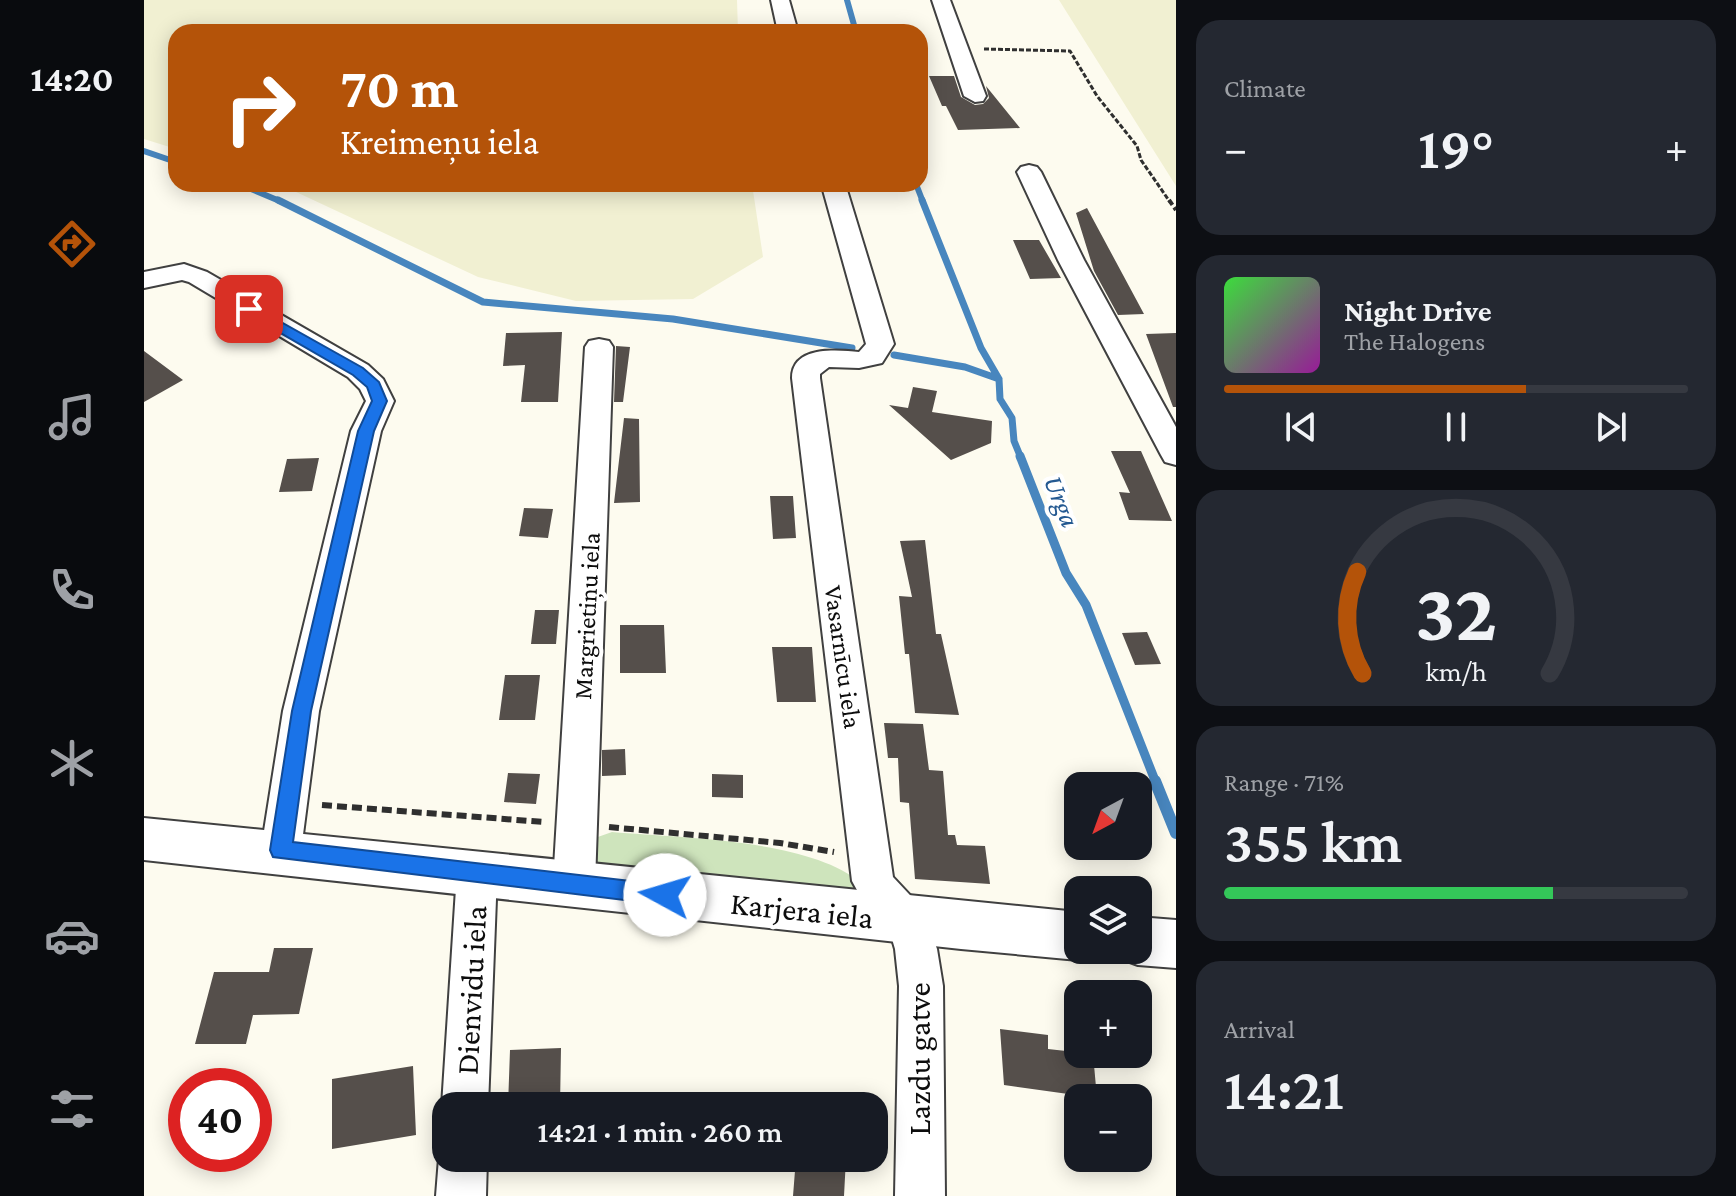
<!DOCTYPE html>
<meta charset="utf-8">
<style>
body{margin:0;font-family:"Crimson Pro",serif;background:#242831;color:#f1f3f6;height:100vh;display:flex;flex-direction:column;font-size:30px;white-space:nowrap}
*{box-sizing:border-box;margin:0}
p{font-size:26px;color:#9ea1a6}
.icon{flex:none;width:44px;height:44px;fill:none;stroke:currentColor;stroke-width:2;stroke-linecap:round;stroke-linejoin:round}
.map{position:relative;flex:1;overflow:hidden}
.drawer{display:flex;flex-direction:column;gap:20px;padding:20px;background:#0d0f14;width:560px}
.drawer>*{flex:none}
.guide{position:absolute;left:24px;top:24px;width:760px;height:168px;border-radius:24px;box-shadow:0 4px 20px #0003;background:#b45309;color:#fff;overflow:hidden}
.needle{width:52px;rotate:221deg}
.buttons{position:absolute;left:920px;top:772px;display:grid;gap:16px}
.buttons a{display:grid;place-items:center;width:88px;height:88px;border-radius:16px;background:#171b24;box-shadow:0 4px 20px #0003;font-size:40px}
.speed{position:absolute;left:24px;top:1068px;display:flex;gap:16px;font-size:40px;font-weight:700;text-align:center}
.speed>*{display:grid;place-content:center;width:104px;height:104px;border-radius:50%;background:#171b24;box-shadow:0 4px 20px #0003;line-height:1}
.speed .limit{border:12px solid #d22;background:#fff;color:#111}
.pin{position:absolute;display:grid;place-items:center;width:68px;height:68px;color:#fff;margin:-34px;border-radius:16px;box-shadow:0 4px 12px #0006}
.me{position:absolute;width:88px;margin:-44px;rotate:276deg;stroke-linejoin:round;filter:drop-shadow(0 0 6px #0008)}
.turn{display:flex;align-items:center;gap:28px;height:168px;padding:0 40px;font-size:36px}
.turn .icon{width:104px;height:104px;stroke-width:2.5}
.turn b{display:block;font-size:56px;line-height:68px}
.big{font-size:60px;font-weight:600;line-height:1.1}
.drawer .tile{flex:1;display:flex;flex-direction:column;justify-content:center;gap:12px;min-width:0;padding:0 28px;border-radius:24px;background:#242831}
.drawer .dial{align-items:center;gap:0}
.dial svg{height:208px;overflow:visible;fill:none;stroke:#363941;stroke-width:7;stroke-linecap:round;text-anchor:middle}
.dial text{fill:#f1f3f6;stroke:none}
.song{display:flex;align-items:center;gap:24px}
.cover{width:96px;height:96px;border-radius:12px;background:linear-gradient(135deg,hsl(120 70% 55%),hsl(300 70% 35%))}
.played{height:8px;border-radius:4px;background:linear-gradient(90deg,#b45309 65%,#363941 65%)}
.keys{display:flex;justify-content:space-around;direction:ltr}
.heat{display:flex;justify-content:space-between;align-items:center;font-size:44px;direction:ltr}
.charge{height:12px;border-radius:6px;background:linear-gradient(90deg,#34c759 71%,#363941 0)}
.trip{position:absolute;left:288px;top:1092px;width:456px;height:80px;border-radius:24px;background:#171b24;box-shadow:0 4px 20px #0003;font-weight:600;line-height:80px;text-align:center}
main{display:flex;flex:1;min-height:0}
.tabs{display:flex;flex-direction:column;width:144px;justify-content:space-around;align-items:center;background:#090b0e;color:#9ea1a6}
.tabs .icon{width:56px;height:56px}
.tabs .selected{color:#b45309}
.tabs b{font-size:36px;color:#f1f3f6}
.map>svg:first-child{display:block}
.farmland{fill:#f1f0d2}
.green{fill:#cee4bc}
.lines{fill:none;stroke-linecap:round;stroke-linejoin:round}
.stream-far3{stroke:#4886be;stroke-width:6}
.stream-far2{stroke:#4886be;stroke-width:7}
.stream-far1{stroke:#4886be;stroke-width:9}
.stream{stroke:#4886be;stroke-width:12}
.building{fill:#554f4b}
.minor-casing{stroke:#404040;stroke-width:4}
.tertiary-casing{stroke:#404040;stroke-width:4}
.path-far2{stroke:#2f2f2f;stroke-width:3;stroke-dasharray:5 2;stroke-linecap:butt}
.path-far1{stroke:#2f2f2f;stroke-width:4;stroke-dasharray:6 3;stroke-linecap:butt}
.path{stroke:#2f2f2f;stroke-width:6;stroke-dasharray:10 5;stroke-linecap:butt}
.minor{fill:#fff;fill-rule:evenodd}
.tertiary{fill:#fff;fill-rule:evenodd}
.route{fill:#1a73e8;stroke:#114b97;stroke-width:2}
.labels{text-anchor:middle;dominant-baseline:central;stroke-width:8;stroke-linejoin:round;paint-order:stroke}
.street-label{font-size:26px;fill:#0d0d0d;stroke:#fff}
.water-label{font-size:28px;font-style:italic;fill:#245991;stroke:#fff}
.near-street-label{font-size:32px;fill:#0d0d0d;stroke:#fff}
</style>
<main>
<nav class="tabs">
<b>14:20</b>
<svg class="icon selected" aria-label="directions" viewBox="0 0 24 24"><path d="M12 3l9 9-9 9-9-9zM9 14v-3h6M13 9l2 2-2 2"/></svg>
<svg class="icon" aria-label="music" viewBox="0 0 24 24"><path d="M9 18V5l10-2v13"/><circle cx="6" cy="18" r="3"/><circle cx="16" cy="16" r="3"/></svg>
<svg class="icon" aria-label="phone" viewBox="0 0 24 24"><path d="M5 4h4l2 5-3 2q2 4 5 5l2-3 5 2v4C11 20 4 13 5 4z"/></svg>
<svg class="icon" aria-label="climate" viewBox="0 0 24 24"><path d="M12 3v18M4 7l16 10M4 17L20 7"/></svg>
<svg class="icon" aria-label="car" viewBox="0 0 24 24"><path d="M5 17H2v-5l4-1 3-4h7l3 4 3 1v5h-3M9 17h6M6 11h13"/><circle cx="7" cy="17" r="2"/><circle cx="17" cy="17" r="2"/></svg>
<svg class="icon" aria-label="filters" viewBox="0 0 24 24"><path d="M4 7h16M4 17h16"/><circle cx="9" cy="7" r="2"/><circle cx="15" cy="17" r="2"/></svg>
</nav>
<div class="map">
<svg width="1032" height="1196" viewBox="0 0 1032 1196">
<rect width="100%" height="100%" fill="#fdfbef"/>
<path class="farmland" d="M0,0H593L594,32H32V149L0,139Z
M915,0H1032V186Z
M135,184H608L619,257L549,299L432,301L334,277Z"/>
<path class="green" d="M468,832C536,838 666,839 717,883V896L451,868V838Z"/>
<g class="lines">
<path class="stream-far3" d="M703,0L712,32
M0,151L32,162
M95,184L138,202
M772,184L779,202"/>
<path class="stream-far2" d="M134,200L339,302L529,319L708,348
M778,200L837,348L855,379L856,399L868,418L870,441L877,458
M750,355L821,367L855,379"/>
<path class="stream-far1" d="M876,456L922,573L942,605L1012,783"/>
<path class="stream" d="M1011,781L1032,833"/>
</g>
<path class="building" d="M785,76H810L817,97L831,105L839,104L845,98L842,86L876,128L814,130L802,106H798Z
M943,208L1000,314L974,315L950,271L932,213Z
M869,240H895L917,278L886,279Z
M418,332L414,402H377L381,365L359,366L362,333Z
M1032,333V407H1029L1002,334Z
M472,346L486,347L479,402H470Z
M0,351L39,380L0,402Z
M769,387L793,391L788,412L848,421L847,443L807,460L745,405L764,408Z
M480,418L495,419L496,502L470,503Z
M967,451H997L1028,521L985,520L975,492L986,493Z
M175,458L168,491L135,492L143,459Z
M626,496H649L652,538L629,539Z
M380,508L409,509L404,538L375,536Z
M781,540L792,634H797L815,715L771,713L765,654H761L755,596L768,597L756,541Z
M391,610H415L412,644H387Z
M476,625H520L522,673H476Z
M1003,632L1017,664L991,665L978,633Z
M628,647H668L672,702H633Z
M361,675H396L391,720H355Z
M740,723L779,724L785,770L799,771L804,835H811L813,845L841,846L846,884L771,879L765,803L756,802L754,758H744Z
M481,749L482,775L458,776V750Z
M364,773L396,774L392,804L360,802Z
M568,774L599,775V798L568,797Z
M130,948H169L155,1014L109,1015L102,1044H51L70,972H125Z
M856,1029L904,1035V1049L949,1054L953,1098L860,1085Z
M417,1048L416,1106H364L366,1050Z
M269,1066L272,1135L188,1149V1079Z
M652,1158H702L700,1196H649Z"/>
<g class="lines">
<g class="minor-casing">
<path id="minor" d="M627,0H645L654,32H634Z
M788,0H806L842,96L839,101L831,102L820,96Z
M885,165L893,167L897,172L940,260L1032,427V465L1021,462L1017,455L914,260L873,172L877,167Z
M695,184L703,190L750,344L738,363L715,368L685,367L676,374V378L749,877L779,909L793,949L799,986L801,1196H751L755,986L751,949L746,932L725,912L708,881L648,378C648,345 694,350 715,352L722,344L679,190L683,185Z
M40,264L63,272L224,365L239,379L250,401L237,431L175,711L157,850L151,862L137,867L123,862L117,850L139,711L207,431L222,401L216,389L204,377L45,282L38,280L0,288V272Z
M455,339L465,341L469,347L451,884L445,897L430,902L415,897L409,884L441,347L445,341Z
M333,855L347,860L353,873L344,1106H302V1117L298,1106L313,873L319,860Z
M302,1141V1158H343L342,1196H292L295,1158Z"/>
</g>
<g class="tertiary-casing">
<path id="tertiary" d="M0,818L934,912V950H954L934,960L817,949L0,860Z
M994,917L1032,920V968L994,965L975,958L972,950H994Z"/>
</g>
<path class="path-far2" d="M840,49L926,51L953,96L993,146L997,160L1026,202"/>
<path class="path-far1" d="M1025,200L1032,210"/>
<path class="path" d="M178,805L400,822
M465,827L636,843L690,852"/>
<use href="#minor" class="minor"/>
<use href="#tertiary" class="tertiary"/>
</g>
<path class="route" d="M105,304L219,368L235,382L243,401L230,431L167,711L149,842L521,885L529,888L532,895L529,902L521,905L129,857L126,850L148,711L214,431L228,401L223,387L209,375L100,312V306Z"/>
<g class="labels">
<g class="street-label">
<text transform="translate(443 616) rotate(-87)">Margrietiņu iela</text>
<text transform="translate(699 657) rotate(82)">Vasarnīcu iela</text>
</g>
<g class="water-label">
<text transform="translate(918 501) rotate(68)">Urga</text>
</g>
<g class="near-street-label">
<text transform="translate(658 910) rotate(6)">Karjera iela</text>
<text transform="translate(327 990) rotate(-87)">Dienvidu iela</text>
<text transform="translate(775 1059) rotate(-90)">Lazdu gatve</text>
</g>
</g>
</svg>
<div class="buttons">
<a><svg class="needle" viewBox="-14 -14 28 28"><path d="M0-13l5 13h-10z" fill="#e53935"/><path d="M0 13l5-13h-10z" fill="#9ea1a6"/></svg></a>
<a><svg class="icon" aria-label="layers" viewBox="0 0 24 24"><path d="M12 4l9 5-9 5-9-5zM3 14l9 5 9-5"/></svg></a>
<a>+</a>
<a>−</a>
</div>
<div class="speed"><div class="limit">40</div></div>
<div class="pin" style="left:105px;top:309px;background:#d93025"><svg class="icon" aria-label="arrive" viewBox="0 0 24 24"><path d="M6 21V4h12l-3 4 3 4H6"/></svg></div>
<svg class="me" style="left:521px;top:895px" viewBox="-20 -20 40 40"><circle r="19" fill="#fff"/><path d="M0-13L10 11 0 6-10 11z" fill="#1a73e8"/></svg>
<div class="trip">14:21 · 1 min · 260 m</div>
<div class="guide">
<div class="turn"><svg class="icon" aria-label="right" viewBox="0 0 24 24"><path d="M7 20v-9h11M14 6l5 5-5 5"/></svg><div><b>70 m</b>Kreimeņu iela</div></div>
</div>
</div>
<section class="drawer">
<div class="tile"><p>Climate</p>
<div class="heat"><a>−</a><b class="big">19°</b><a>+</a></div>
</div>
<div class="tile">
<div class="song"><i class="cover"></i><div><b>Night Drive</b><p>The Halogens</p></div></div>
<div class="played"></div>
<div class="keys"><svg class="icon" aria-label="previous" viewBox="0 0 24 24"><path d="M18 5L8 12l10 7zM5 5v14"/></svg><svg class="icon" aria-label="pause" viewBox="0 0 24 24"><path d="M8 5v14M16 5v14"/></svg><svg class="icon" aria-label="next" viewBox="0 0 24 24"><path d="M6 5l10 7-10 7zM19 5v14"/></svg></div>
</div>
<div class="tile dial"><svg viewBox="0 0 100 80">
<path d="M14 69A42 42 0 1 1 86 69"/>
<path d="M14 69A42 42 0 0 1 12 30" stroke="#b45309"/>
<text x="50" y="56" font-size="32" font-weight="700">32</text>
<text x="50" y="72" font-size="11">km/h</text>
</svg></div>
<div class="tile"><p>Range · 71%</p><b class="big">355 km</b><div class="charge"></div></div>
<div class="tile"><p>Arrival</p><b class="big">14:21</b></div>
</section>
</main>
